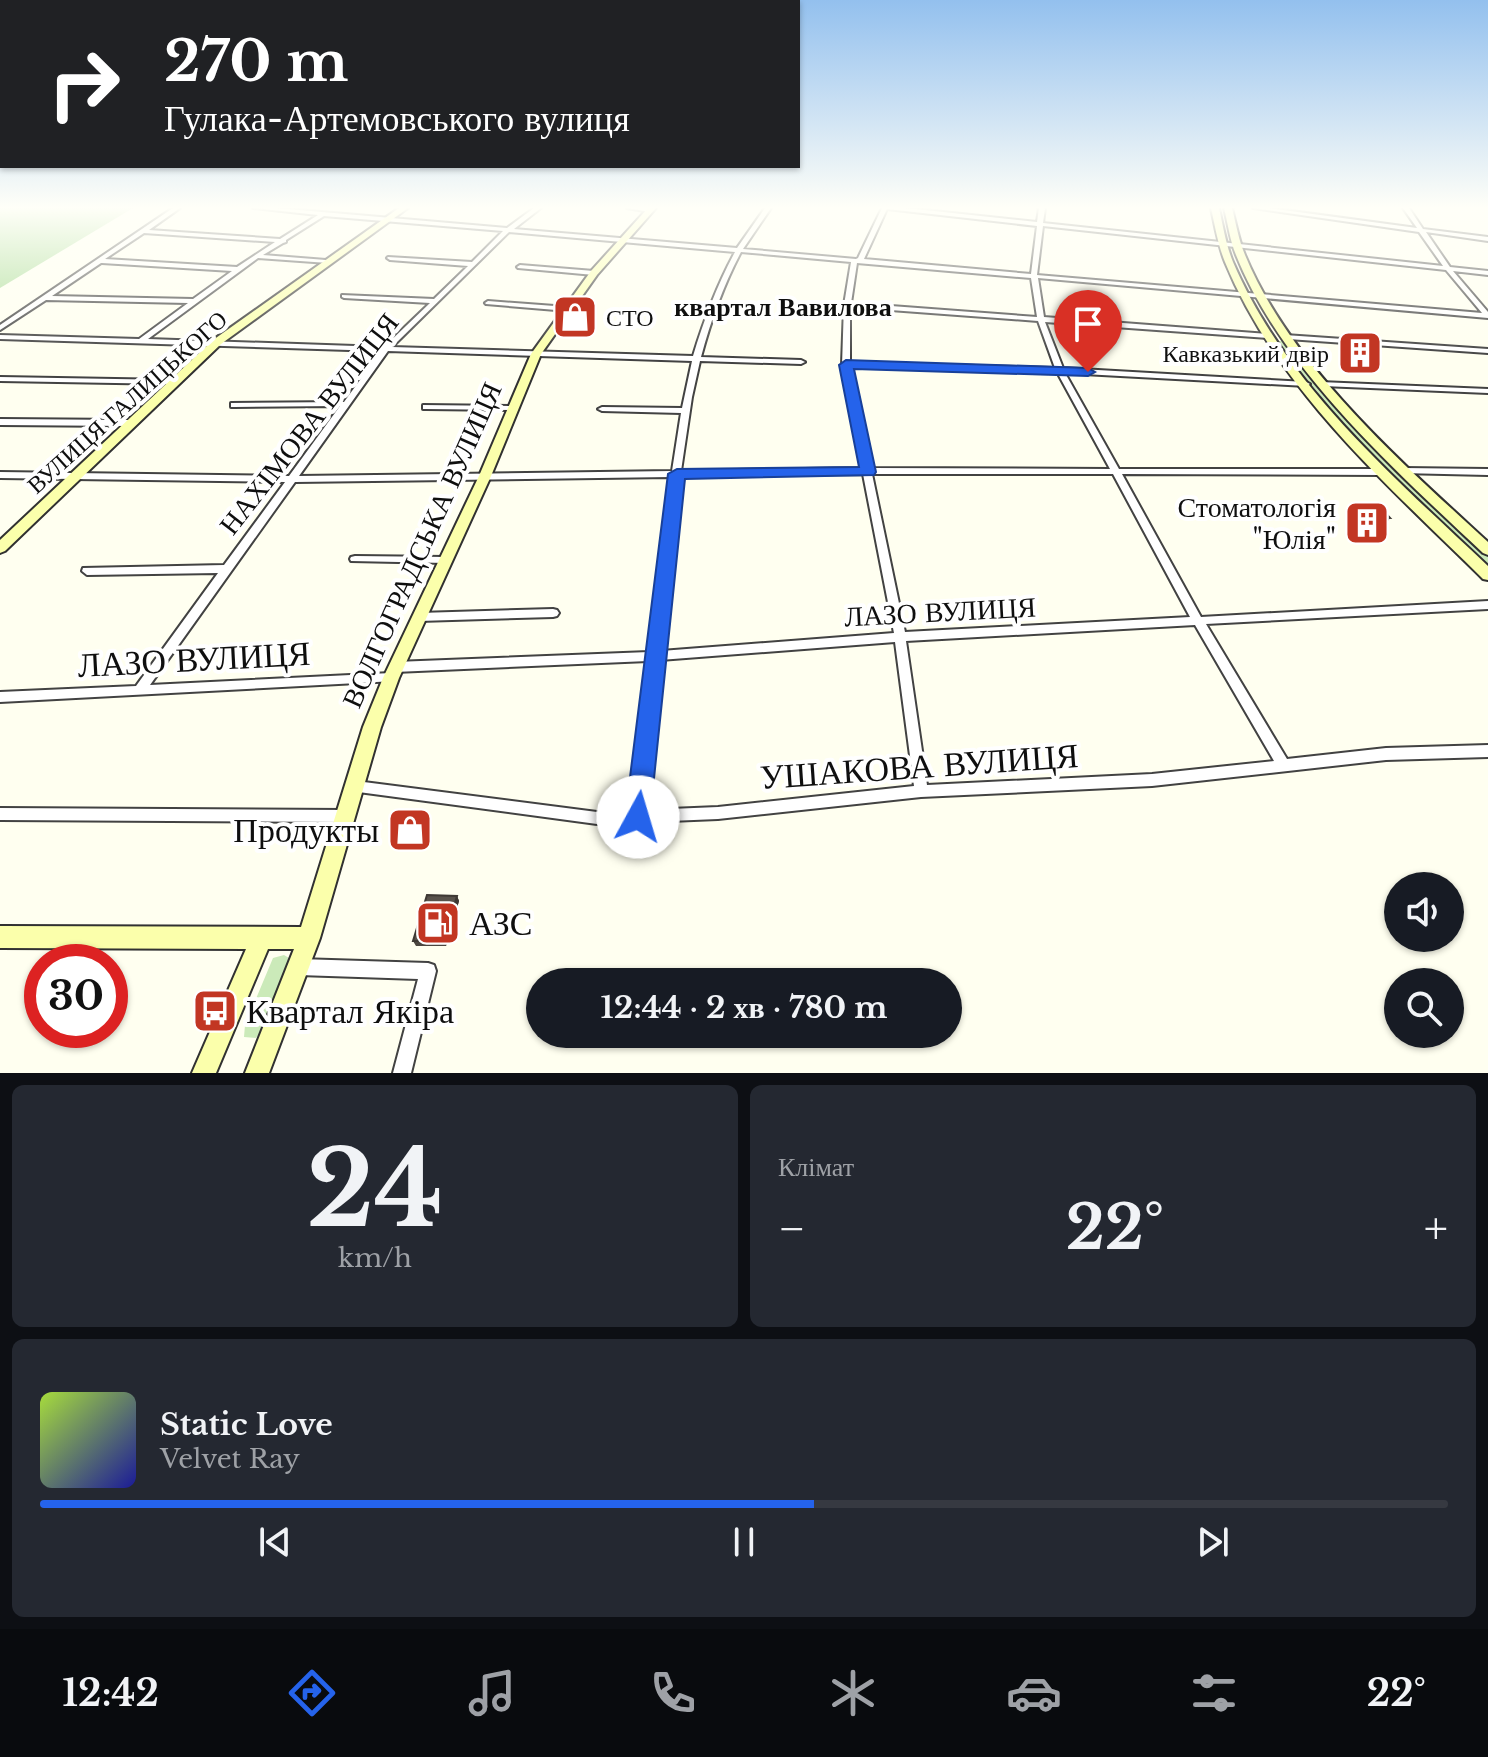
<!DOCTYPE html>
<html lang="uk">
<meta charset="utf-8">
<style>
body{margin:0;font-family:"Libre Baskerville",serif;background:#242831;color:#f1f3f6;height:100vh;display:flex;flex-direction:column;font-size:30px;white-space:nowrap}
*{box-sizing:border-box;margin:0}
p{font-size:26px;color:#9ea1a6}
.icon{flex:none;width:44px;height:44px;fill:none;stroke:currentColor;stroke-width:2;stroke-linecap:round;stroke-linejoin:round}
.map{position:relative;height:1073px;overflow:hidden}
.details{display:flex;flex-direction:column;gap:12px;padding:12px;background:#0d0f14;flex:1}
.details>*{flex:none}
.banner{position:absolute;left:0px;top:0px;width:800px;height:168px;box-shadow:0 2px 6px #0004;background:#202124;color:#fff;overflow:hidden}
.tools{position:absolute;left:1384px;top:872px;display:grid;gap:16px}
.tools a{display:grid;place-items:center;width:80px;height:80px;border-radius:50%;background:#171b24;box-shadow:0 2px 6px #0004;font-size:40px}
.speed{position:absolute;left:24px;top:944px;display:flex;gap:16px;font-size:40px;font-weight:700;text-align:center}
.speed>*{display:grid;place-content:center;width:104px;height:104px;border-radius:50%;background:#171b24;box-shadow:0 2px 6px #0004;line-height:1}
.speed .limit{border:12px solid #d22;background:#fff;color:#111}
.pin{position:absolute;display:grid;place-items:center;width:68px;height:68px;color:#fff;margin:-82px -34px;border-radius:50% 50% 50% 0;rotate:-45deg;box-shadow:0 0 8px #0007}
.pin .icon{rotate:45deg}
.me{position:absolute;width:88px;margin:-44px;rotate:6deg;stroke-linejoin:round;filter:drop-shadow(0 0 6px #0008)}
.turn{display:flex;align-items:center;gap:28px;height:168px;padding:0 32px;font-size:36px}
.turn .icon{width:104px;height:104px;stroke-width:2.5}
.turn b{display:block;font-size:56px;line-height:68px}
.big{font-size:60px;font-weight:700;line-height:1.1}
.details .tile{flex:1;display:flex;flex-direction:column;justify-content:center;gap:12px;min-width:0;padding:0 28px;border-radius:12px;background:#242831}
.details .dial{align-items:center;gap:0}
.dial b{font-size:104px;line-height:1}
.song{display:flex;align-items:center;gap:24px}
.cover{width:96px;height:96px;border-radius:12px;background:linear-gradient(135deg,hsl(80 70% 55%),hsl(240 70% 35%))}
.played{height:8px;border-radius:4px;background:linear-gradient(90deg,#2563eb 55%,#363941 55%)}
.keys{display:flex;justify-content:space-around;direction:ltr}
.heat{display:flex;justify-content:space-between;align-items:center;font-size:44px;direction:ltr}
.details .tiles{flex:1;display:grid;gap:12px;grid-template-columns:1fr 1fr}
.tile:last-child{grid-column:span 2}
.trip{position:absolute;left:526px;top:968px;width:436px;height:80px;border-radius:40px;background:#171b24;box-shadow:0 2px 6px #0004;font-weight:700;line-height:80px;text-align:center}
.tab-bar{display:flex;height:128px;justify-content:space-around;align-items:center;background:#090b0e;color:#9ea1a6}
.tab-bar .icon{width:56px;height:56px}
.tab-bar .on{color:#2563eb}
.tab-bar b{font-size:36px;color:#f1f3f6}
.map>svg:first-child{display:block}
.green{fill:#cbeab9}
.forest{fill:#abdc98}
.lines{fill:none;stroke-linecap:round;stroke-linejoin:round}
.street-casing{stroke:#424242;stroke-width:4}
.secondary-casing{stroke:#313131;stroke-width:4}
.street{fill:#fff;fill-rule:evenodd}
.secondary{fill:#fbffab;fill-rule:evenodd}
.wall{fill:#4c4740}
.shaded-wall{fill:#3e3934}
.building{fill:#58524b;stroke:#3e3934;stroke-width:2}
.route{fill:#2563eb;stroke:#184099;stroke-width:2}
.labels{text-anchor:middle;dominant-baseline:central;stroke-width:8;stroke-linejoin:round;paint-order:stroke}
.far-poi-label{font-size:24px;fill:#0f0f0f;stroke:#fff;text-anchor:start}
.far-street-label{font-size:24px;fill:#0f0f0f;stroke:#fff}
.far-neighbourhood-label{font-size:26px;font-weight:bold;fill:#0f0f0f;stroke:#fff}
.street-label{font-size:28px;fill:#0f0f0f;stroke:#fff}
.poi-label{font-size:28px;fill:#0f0f0f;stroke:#fff;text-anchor:end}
.near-street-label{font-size:34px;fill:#0f0f0f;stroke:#fff}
.near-poi-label{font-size:34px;fill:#0f0f0f;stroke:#fff;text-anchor:start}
</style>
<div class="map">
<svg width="1488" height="1073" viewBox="0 0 1488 1073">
<rect width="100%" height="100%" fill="#fffff0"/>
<path class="green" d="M1277,341H1285L1428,501L1488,557V570L1341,422Z
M284,955L289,958V965L264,1027L256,1038L244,1037L245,1025L273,958Z"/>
<path class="forest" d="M0,208H133L0,288Z"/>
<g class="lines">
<g class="street-casing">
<path id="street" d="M173,208H180L149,230L280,239L318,215L253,208H276L507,228L534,208H541L514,229L737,248L765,208H771L743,249L856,259L858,258L882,208H906L1037,222L1039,208H1045L1043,223L1443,266L1419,232L1253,208H1269L1417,228L1403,208H1409L1423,229L1488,237V241L1426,232L1450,267L1488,271V275L1453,271L1488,312V318L1038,278L1044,317L1268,334L1272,336L1268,338L1045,322L1063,368L1306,382L1310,384L1306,386L1065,373L1119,469H1383L1388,472L1383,475L1122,474L1201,617L1488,601V609L1206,624L1287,759L1386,748L1488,745V757L1386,760L1152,786L921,797L718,819L597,824L351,791L349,787L351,783L356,781L597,812L632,811L648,661L395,672L391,670L389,667L391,664L395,662L649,652L671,477L295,482L150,685L391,673L395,675L397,678L395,681L0,702V692L136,686L218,573L87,575L82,571L83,568L224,565L285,482L0,478V472L289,476L340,406L234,407H231V403L344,402L381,351L0,339V335L139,339L188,303L46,300L0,330V325ZM887,209L1037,226L1031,274L864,259ZM324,216L503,231L472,262L388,257L387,258L390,260L468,266L434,299L342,295V297L344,298L430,303L384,347L148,339L258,258L328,263V261L326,260L263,255L283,243L286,242V240ZM1043,226L1446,270L1482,313L1037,275ZM509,232L735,252C717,285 704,320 693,356L392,347ZM144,233L275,242L237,267L105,259ZM741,252L851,262L844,305L842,365L862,468L681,471L692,397L700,361L801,364L805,362L801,360L701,357C711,320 723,286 741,252ZM101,263H102L232,271L193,299L52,296ZM857,263L1031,278L1037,317L851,303ZM850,307L1038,321L1055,368L850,363ZM388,351L692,361L682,408L602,407L598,409L602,411L681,413L672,471L299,476ZM850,367L1057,372L1110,469L871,468ZM863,474L894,633L661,651L681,476ZM872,474H1113L1190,617L905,632ZM1195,625L1274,761L1152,774L927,785L906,641ZM895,642L914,786L718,807L646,810L660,660Z
M627,208H648L653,210L650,212Z
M520,265L594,271L597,273L594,275L518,268L517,267Z
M488,301L568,307L571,309L568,311L486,304L485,303Z
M1285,335L1488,349V353L1288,339L1284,337Z
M0,377L173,380L177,382L173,384L0,381Z
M1320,382L1488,389V393L1323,386H1320Z
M423,405L514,406L518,408L514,410L426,409H423Z
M0,419L128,420L132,423L128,426L0,425Z
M1403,468L1488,469V475L1400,473L1398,471L1400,469Z
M355,556L446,557L451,560L446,563L351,561L350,559L351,557Z
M553,609L557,610L559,613L557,616L553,617L419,621L415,620L413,617L415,614L419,613Z
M0,808L346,810L351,812L353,816L351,820L346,822L0,820Z
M299,959L428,963L434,965L436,971L411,1073H393L418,979L299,975L293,973L291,967L293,961Z"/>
</g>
<g class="secondary-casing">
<path id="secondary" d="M399,208H408L221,344L5,551L0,553V540L213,340Z
M648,208H656L597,275L541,354L491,476L399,678L381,727L320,938L269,1073H245L294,949H268L216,1073H192L246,949L0,948V926L301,927L363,727L383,678L479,476L531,354L591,271Z
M1211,208H1219C1223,226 1226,245 1233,262C1286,385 1393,476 1488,566V580L1483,579C1387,484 1277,389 1225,262C1218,245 1215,226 1211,208Z
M1224,208H1232C1236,224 1239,241 1245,255C1291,366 1401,462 1488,542V555L1483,553C1395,470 1282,370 1236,255C1230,241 1228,224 1224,208Z"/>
</g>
<use href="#street" class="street"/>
<use href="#secondary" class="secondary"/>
</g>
<path class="wall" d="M1354,338L1376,348L1370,357H1357L1349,348Z
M1359,507L1390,518L1383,529H1361L1352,518Z
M457,896L459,901L446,946H416L413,941Z"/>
<path class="shaded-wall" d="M457,896L459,901L446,946L444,941Z"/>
<path class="building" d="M1354,338H1367L1376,348L1363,347Z
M1359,507H1380L1390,518L1369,517Z
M427,895L457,896L444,941H413Z"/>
<linearGradient id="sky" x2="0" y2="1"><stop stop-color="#93c0ee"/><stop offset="0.58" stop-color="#fffff8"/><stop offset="1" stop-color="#fffff8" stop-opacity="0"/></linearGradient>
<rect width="1488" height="358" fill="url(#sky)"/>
<path class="route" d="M846,360L1088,368L1095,372L1088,376L854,369L876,472L874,475L685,479L650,817L647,825L638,828L629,825L625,817L668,474L677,469L859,467L839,365Z"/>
<defs>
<g id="shop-square" transform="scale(2.3)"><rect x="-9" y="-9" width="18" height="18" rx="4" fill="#c23623" stroke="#fff"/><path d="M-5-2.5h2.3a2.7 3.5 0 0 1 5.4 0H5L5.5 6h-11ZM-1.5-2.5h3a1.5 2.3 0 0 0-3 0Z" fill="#fff"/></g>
<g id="building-square" transform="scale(2.3)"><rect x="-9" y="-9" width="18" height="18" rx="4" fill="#c23623" stroke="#fff"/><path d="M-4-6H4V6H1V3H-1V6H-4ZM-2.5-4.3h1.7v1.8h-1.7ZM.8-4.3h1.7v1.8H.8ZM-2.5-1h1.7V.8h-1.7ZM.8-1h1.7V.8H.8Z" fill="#fff"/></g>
<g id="fuel-square" transform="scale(2.3)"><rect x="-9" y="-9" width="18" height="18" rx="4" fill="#c23623" stroke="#fff"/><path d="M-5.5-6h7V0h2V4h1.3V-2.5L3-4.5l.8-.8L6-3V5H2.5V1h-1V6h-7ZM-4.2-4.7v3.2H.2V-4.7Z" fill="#fff"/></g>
<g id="bus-square" transform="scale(2.3)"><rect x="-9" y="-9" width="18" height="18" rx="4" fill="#c23623" stroke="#fff"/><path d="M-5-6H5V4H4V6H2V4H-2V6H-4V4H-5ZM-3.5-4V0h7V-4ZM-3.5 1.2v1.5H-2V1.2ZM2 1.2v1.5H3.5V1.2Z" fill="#fff"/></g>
</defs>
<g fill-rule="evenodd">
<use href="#shop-square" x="575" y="317"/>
<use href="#building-square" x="1360" y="353"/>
<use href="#building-square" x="1367" y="523"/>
<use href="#shop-square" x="410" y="830"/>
<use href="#fuel-square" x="438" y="923"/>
<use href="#bus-square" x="215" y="1011"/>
</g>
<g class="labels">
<g class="far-poi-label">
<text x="606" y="317">СТО</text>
<text x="1329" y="353" text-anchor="end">Кавказький двір</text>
</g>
<g class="far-street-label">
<text transform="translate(127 402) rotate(-42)">ВУЛИЦЯ ГАЛИЦЬКОГО</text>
</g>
<g class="far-neighbourhood-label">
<text x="783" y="307">квартал Вавилова</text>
</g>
<g class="street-label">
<text transform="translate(309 424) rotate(-52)">НАХІМОВА ВУЛИЦЯ</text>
<text transform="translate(422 545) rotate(-66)">ВОЛГОГРАДСЬКА ВУЛИЦЯ</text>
<text transform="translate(940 612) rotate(-3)">ЛАЗО ВУЛИЦЯ</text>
</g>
<g class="poi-label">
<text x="1336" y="507">Стоматологія<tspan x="1336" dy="32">"Юлія"</tspan></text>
</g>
<g class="near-street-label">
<text transform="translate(194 659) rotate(-3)">ЛАЗО ВУЛИЦЯ</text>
<text transform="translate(919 766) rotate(-4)">УШАКОВА ВУЛИЦЯ</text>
</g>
<g class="near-poi-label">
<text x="379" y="830" text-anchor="end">Продукты</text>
<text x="469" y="923">АЗС</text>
<text x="246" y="1011">Квартал Якіра</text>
</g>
</g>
</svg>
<div class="tools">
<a><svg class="icon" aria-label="sound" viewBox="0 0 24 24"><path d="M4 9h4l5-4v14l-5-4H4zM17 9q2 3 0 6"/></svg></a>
<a><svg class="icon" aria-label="search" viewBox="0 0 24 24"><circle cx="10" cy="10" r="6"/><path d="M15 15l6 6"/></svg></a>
</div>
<div class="speed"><div class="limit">30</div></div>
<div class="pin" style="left:1088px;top:372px;background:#d93025"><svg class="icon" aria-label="arrive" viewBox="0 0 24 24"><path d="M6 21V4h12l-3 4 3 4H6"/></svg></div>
<svg class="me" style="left:638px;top:817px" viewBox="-20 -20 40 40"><circle r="19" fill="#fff"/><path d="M0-13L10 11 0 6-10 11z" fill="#2563eb"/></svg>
<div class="trip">12:44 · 2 хв · 780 m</div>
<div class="banner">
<div class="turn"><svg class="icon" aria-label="right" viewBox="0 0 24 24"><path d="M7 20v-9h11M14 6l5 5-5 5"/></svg><div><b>270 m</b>Гулака-Артемовського вулиця</div></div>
</div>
</div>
<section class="details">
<div class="tiles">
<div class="tile dial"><b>24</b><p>km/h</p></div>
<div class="tile"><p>Клімат</p>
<div class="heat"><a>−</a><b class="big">22°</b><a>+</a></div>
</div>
<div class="tile">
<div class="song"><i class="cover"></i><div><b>Static Love</b><p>Velvet Ray</p></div></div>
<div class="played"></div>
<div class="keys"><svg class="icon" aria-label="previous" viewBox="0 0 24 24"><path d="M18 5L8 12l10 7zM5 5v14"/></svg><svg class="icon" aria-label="pause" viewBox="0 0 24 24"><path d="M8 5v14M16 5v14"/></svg><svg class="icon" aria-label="next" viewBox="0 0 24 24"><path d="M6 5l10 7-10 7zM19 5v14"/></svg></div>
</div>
</div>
</section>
<nav class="tab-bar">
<b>12:42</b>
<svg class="icon on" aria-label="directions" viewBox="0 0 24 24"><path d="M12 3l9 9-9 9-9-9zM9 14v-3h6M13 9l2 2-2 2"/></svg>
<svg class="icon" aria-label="music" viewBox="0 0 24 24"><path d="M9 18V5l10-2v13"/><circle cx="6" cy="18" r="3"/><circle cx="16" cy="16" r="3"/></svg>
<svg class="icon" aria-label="phone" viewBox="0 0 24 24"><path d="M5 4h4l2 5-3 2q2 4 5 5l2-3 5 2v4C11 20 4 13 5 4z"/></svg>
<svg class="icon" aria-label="climate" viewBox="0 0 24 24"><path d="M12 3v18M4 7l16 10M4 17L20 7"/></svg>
<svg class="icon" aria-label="car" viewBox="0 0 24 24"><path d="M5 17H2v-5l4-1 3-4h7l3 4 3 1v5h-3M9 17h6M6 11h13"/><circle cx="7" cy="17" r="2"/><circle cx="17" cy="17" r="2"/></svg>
<svg class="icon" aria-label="filters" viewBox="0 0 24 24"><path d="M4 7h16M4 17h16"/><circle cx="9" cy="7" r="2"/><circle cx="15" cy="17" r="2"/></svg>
<b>22°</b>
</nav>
